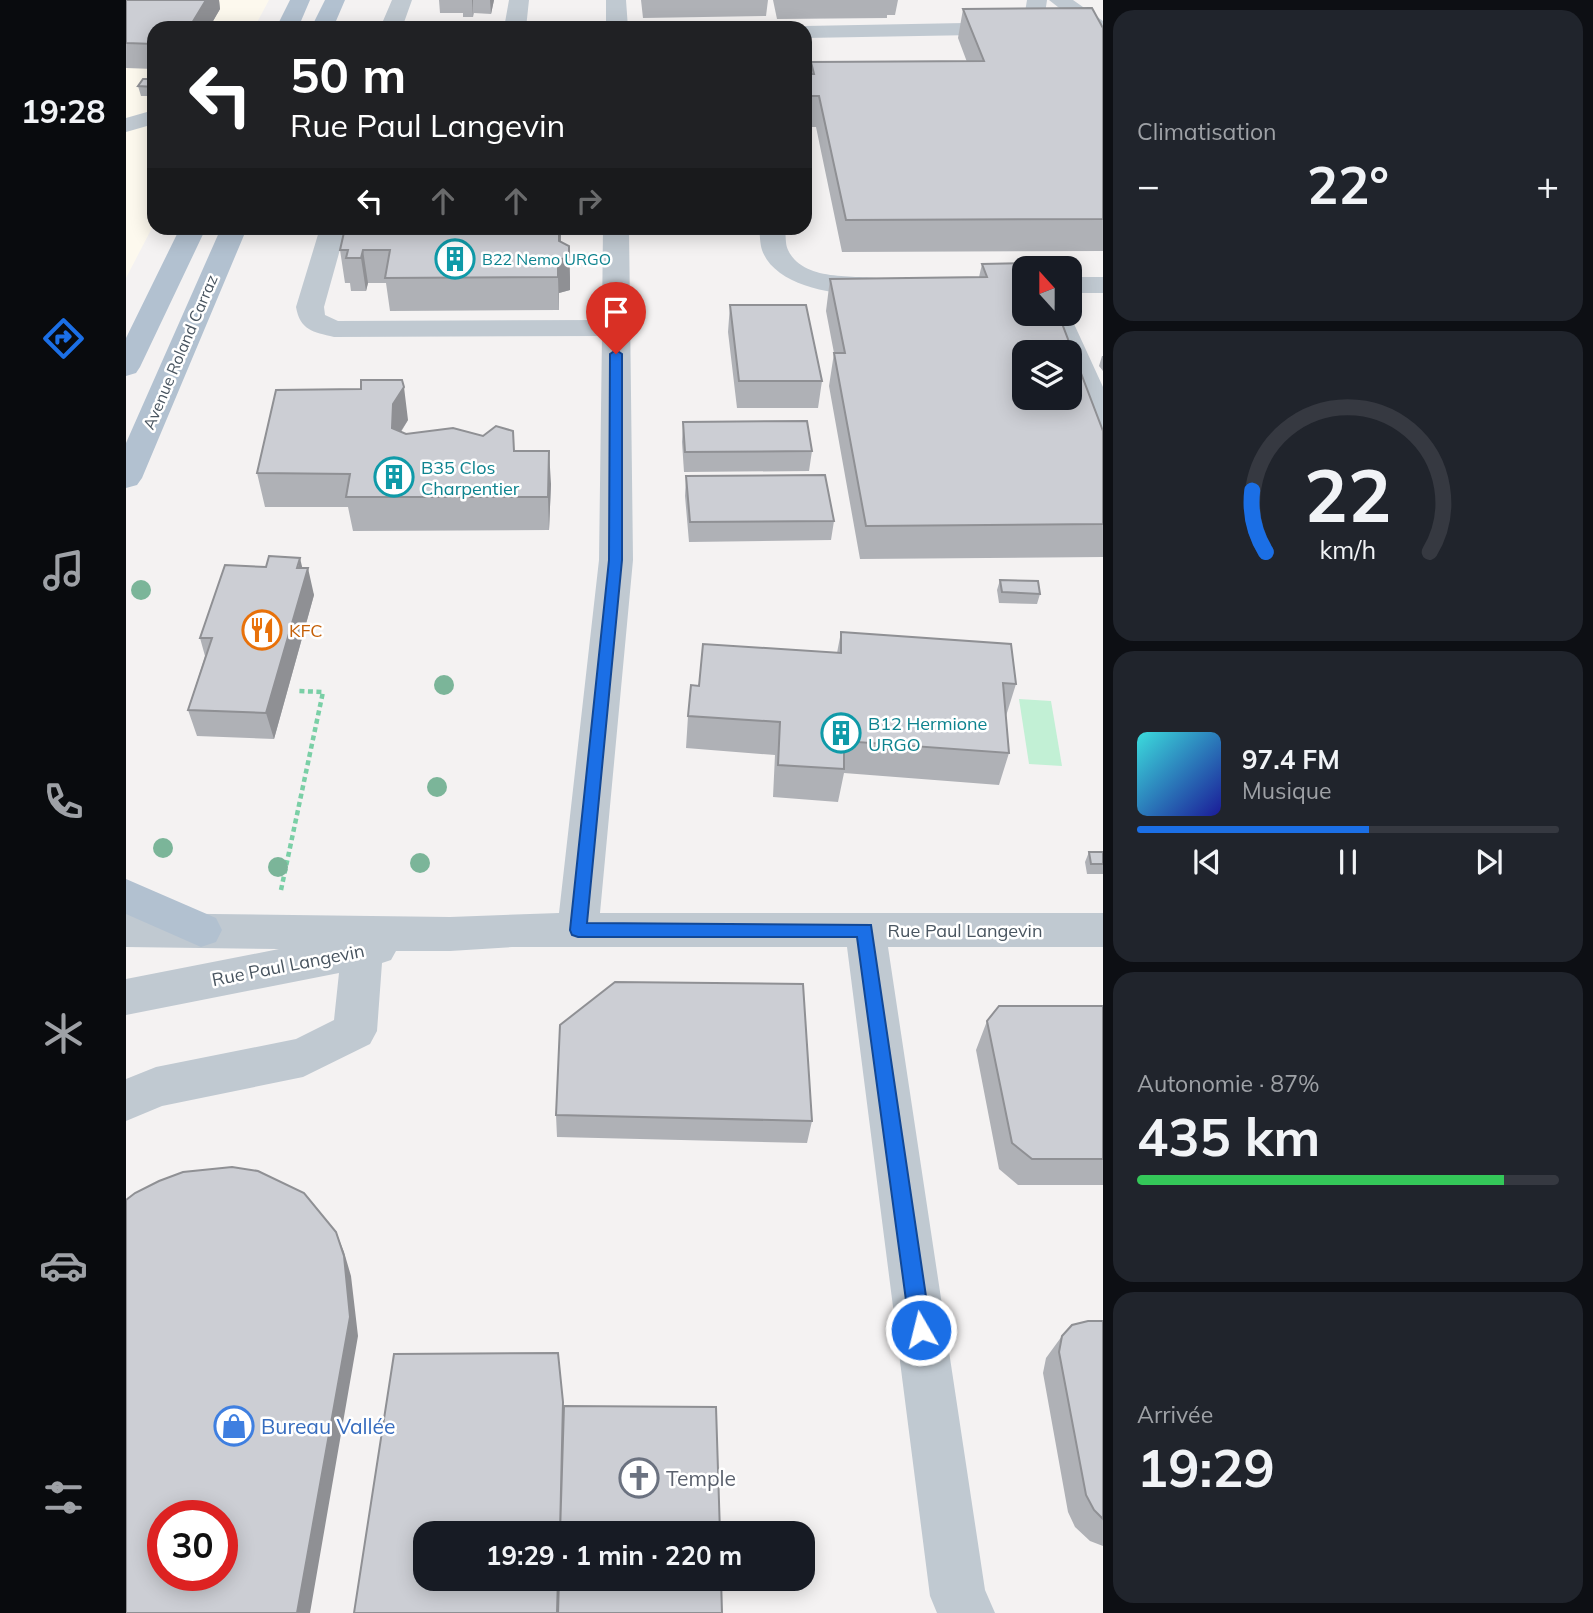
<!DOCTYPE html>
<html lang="fr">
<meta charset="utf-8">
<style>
body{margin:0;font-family:Mulish,sans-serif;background:#20242c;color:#f1f3f6;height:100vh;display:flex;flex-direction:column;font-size:26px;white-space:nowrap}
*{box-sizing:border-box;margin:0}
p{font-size:23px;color:#9ea1a6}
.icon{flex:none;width:38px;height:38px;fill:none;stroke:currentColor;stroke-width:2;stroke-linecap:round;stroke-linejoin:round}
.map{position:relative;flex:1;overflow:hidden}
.panel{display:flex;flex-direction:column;gap:10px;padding:10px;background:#0d0f14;width:490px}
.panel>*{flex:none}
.guide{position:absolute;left:21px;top:21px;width:665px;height:214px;border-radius:21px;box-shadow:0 4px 18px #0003;background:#202124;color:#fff;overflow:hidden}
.needle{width:46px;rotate:339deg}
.controls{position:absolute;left:886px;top:256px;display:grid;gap:14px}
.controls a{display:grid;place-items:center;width:70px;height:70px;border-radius:14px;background:#171b24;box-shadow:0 4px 18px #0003;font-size:35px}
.speed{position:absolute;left:21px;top:1500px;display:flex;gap:14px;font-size:35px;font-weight:700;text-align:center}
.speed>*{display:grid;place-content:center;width:91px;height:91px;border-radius:50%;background:#171b24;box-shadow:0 4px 18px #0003;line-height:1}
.speed .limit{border:10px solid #d22;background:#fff;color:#111}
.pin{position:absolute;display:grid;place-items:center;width:60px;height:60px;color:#fff;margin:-72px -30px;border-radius:50% 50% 50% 0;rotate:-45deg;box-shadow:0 0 7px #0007}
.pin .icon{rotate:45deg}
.me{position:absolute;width:77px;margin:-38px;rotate:352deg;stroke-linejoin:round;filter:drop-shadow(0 0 5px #0008)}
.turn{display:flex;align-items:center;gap:24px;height:147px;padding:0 28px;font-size:32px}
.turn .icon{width:91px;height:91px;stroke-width:2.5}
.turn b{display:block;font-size:49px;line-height:60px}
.lanes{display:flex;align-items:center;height:66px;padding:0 28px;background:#0003;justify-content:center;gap:35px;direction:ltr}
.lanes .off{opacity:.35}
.big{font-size:52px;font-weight:700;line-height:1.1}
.panel .widget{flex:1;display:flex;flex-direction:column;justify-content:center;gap:10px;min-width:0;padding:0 24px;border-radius:21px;background:#20242c}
.panel .dial{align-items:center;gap:0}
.dial svg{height:182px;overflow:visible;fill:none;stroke:#363941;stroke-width:7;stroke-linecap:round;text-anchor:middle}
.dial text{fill:#f1f3f6;stroke:none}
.song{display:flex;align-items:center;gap:21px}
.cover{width:84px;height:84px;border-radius:10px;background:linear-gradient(135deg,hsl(180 70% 55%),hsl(240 70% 35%))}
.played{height:7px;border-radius:4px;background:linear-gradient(90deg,#1b6fe6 55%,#363941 55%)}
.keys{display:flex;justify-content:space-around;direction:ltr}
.heat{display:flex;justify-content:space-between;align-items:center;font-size:38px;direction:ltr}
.charge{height:10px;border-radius:5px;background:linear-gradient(90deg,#34c759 87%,#363941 0)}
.trip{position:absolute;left:287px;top:1521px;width:402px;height:70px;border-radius:21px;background:#171b24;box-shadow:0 4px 18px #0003;font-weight:700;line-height:70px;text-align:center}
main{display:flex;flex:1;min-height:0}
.dock{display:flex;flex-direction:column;width:126px;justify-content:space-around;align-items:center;background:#090b0e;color:#9ea1a6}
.dock .icon{width:49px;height:49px}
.dock .current{color:#1b6fe6}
.dock b{font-size:32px;color:#f1f3f6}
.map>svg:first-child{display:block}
.commercial{fill:#fdf9ee}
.green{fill:#c2f0d5}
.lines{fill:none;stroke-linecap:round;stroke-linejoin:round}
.path{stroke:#7acfa6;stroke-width:4.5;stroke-dasharray:5 3.5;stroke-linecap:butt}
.minor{fill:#c0c9d1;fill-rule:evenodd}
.major{fill:#b2c1d0;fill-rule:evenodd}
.tree{fill:#7bb599}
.wall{fill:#afb1b6}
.shaded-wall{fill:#8f9094}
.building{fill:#ccced4;stroke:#8f9094;stroke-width:2;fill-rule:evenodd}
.route{fill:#1b6fe6;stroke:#124896;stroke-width:2}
.labels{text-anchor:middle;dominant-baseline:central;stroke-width:5;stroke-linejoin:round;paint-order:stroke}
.far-culture-label{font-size:16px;fill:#0d838f;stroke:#fff;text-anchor:start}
.far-street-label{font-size:16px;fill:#495560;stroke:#fff}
.culture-label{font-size:18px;fill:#0d838f;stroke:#fff;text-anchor:start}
.food-label{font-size:18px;fill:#c56008;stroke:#fff;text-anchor:start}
.street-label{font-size:18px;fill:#495560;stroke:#fff}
.near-shop-label{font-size:21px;fill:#366cbe;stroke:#fff;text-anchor:start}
.near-worship-label{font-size:21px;fill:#5b616d;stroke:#fff;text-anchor:start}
</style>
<main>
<nav class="dock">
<b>19:28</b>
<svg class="icon current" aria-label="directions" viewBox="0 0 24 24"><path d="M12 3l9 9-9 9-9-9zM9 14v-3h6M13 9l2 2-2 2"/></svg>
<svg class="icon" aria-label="music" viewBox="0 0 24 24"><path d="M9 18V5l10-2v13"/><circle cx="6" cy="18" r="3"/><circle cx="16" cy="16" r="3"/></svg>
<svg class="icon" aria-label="phone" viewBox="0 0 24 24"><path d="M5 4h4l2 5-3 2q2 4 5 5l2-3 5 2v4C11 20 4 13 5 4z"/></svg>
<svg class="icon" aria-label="climate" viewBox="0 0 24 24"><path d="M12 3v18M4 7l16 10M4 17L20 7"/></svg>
<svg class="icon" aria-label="car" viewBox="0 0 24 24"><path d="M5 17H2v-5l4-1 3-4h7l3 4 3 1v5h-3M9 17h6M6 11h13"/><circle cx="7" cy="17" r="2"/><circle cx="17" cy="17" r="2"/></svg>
<svg class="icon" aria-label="filters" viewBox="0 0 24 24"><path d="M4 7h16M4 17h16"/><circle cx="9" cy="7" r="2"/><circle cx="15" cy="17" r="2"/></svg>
</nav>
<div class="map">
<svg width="977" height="1613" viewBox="0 0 977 1613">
<rect width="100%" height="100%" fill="#f4f2f2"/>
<path class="commercial" d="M0,0H143L128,28H28V224L0,278Z"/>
<path class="green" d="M893,699L925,701L936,766L903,764Z"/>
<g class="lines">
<path class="path" d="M155,890L197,692L171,691"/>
<path class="minor" d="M266,0H286L276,28H254Z
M383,0H403L400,28H378Z
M480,0H500L502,28H480Z
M901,0H921C919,15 917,30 900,34L679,38V28H671L679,26L894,22L898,18Z
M923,0H947L977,21V37L969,36Z
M28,110V124L0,132V118Z
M194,228H220L198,307L199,315L212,321L476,320L477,228H503L507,560L474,913H977V947H762L859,1590L869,1613H811L804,1596L721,947H386L324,951H270L265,960L256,963L251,1031L244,1044L177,1077L36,1106L0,1121V1079L30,1067L170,1039L208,1020L213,973L0,1015V979L153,949L0,947V913L324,917L433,913L473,560L476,336L208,337C187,332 174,330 170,307Z
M633,228H659C660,234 659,244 662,250C679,285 736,273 766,280L769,286L766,292C730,300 650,291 636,250C634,244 634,235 633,228Z
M943,277H977V293H943Z
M915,313H943L977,387V429L966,426L962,420L943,377V352H932Z"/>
<path class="major" d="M164,0H184L172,28H150Z
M199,0H219L207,28H185Z
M54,228H80L14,367L10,373L0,376V338Z
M95,228H121L16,478L11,485L0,488V443Z
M0,879L90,918L96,930L90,942L75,947L0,914Z"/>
</g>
<g class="tree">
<circle cx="15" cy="590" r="10"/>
<circle cx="318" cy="685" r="10"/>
<circle cx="311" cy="787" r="10"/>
<circle cx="37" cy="848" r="10"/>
<circle cx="294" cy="863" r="10"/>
<circle cx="152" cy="867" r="10"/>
</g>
<path class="wall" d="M0,0H93L94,9L83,28H28V69L0,68Z
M313,0H368L365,14L348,13L347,17H337V13H314Z
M515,0H642L640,16L517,18Z
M647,0H772L769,15H761V18L651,19Z
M837,9L977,28V251L716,252L690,127H679V74H684L685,62H841L832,38Z
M28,79V96H15L12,86Z
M219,228H435V242L443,246L444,290L433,293V310L264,311L260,283H242L240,291H225L224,283H219L214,250Z
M856,264L977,431V557L734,559L703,386L708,353L700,311L704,279L853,277Z
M604,305L696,381L692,408H611L602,332Z
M976,356H977V371L973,366Z
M282,420L275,432L280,434L388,451L425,484L423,530L227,531L222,507H139L131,473Z
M557,422L686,451L683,471L558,472L556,442Z
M560,476L708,521L705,540L563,542L559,496Z
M176,568L188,595L148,739L71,736L62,710L79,656L74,638Z
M874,580L914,594L911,604L873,603L871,590Z
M715,632L890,684L880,716L883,753L873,785L718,773L712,802L647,797L649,755L560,748L562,716L573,686L711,653Z
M963,852H977V874H961L959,862Z
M977,1006V1185H892L873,1169L850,1050L861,1021Z
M430,1115L686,1121L681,1143L431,1137Z
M977,1321V1546L964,1541L949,1527L942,1512L917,1373L920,1358L936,1336Z"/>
<path class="shaded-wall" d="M80,0H93L94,9L83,28H63Z
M346,0H347V17Z
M364,0H368L365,14Z
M433,228H435L434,260L443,246L444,278V290L433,293V310L432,277Z
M237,250L242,283L240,291L235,258Z
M278,387L282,420L271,437L266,428L267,404Z
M423,451L425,484L423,530L422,497Z
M174,558L179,579L182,568L188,595L148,739L140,713Z
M210,1232L218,1252L225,1276L232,1336L184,1613H171Z"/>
<path class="building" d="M0,0H80L63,28H28V44L0,43Z
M966,8L977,28V219L720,220L693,96H679V74H688L685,62L858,61L837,9Z
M337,23L358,26V28H278V27L331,26Z
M17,79H28V87L12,86Z
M219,228H433V241L443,246V257L432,260V277L259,278L264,250H237L235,258H220L222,250H214Z
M913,263L915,268H898V313H932L977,431V524L740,526L708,353H719L704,279L861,277L856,264ZM898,352H943V397H898Z
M604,305H680L696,381H613Z
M235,380H276L278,387L267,404L266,428L280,434L327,428L357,436L370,426L387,431L388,451H423L422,497H220L224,474L131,473L150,390L235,389Z
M681,421L686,451L559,452L557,422Z
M699,475L708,521L564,522L560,476Z
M143,556L174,558L171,568H182L140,713L62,710L86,638H74L99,565L140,567Z
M874,580L912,581L914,594L876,592Z
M715,632L885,644L890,684L877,683L883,753L718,741V769L652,765L654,722L562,716L565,685L573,686L577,644L715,653Z
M963,852H977V864H965Z
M489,982L677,984L686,1121L430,1115L434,1025Z
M873,1006H977V1159H906L886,1143L861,1021Z
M106,1167L132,1171L178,1193L210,1232L218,1256L224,1317L171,1613H0V1200L9,1193L33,1181L57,1172ZM37,1516H96V1575H37Z
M962,1321H977V1519L968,1510L960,1495L933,1352L936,1336L946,1325Z
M432,1353L437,1402L434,1533H299V1578H432L431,1613H228L268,1354Z
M438,1406L590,1407L594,1533H434Z
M433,1578H595L596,1613H432Z"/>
<path class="route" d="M490,350L496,354V560L461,923L745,925L805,1330L802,1337L795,1340L788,1337L784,1330L731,937H452L446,935L444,930L483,560L484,354Z"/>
<defs>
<g id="building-ring" transform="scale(2.0125)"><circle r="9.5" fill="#fff" stroke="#0f9aa8" stroke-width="1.5"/><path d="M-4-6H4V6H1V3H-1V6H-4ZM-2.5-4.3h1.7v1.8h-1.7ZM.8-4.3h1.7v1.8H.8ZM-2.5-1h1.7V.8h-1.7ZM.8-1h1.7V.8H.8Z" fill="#0f9aa8"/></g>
<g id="restaurant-ring" transform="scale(2.0125)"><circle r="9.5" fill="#fff" stroke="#e8710a" stroke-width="1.5"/><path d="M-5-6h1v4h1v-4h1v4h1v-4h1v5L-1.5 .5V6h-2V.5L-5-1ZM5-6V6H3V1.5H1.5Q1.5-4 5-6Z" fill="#e8710a"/></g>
<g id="shop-ring" transform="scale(2.0125)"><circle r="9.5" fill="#fff" stroke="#3f7fe0" stroke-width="1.5"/><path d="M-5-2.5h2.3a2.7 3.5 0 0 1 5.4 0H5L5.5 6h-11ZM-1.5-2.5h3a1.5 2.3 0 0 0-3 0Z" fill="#3f7fe0"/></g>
<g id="church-ring" transform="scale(2.0125)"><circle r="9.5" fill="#fff" stroke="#6b7280" stroke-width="1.5"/><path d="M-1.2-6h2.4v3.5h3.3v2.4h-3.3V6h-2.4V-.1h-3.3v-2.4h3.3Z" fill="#6b7280"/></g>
</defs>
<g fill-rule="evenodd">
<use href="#building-ring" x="329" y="259"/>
<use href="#building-ring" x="268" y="477"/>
<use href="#restaurant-ring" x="136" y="630"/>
<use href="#building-ring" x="715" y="733"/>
<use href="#shop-ring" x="108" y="1426"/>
<use href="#church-ring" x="513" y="1478"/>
</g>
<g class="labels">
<g class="far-culture-label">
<text x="356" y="259">B22 Nemo URGO</text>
</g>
<g class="far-street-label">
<text transform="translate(54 352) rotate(-67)">Avenue Roland Carraz</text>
</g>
<g class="culture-label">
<text x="295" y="467">B35 Clos<tspan x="295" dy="21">Charpentier</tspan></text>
<text x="742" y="723">B12 Hermione<tspan x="742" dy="21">URGO</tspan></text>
</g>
<g class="food-label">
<text x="163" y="630">KFC</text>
</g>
<g class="street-label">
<text x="839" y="930">Rue Paul Langevin</text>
<text transform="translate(162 965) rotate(-11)">Rue Paul Langevin</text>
</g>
<g class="near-shop-label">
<text x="135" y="1426">Bureau Vallée</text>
</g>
<g class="near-worship-label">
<text x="540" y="1478">Temple</text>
</g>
</g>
</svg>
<div class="controls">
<a><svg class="needle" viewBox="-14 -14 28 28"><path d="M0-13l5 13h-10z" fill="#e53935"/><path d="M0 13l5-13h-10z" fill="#9ea1a6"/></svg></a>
<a><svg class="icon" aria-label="layers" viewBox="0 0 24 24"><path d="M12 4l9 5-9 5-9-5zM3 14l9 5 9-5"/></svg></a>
</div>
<div class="speed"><div class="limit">30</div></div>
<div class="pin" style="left:490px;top:354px;background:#d93025"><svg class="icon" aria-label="arrive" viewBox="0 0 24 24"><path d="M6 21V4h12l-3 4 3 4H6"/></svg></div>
<svg class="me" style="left:795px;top:1330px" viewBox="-20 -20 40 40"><circle r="17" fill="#1b6fe6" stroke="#fff" stroke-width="3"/><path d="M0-11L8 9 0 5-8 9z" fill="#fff"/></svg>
<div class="trip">19:29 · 1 min · 220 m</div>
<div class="guide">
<div class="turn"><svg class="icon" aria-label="left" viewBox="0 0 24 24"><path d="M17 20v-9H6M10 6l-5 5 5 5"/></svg><div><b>50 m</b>Rue Paul Langevin</div></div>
<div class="lanes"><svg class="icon" aria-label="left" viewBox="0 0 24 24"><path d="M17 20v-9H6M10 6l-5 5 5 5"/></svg><svg class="icon off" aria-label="ahead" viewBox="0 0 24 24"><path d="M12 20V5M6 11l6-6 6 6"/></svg><svg class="icon off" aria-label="ahead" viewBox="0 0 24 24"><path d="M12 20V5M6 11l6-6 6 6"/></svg><svg class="icon off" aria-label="right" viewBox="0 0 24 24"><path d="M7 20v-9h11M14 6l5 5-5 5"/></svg></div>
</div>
</div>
<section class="panel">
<div class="widget"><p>Climatisation</p>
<div class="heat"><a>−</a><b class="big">22°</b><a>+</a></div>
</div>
<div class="widget dial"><svg viewBox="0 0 100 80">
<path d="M14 69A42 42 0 1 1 86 69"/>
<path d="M14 69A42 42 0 0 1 8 42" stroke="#1b6fe6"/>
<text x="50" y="56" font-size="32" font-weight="700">22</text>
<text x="50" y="72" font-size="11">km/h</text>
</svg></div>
<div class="widget">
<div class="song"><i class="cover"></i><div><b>97.4 FM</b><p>Musique</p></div></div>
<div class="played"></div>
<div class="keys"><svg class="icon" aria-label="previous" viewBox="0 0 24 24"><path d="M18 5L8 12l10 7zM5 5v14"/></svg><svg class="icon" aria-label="pause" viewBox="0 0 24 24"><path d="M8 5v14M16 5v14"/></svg><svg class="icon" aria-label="next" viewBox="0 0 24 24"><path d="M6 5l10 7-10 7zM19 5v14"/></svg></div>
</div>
<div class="widget"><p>Autonomie · 87%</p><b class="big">435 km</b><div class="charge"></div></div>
<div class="widget"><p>Arrivée</p><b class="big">19:29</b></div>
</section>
</main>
